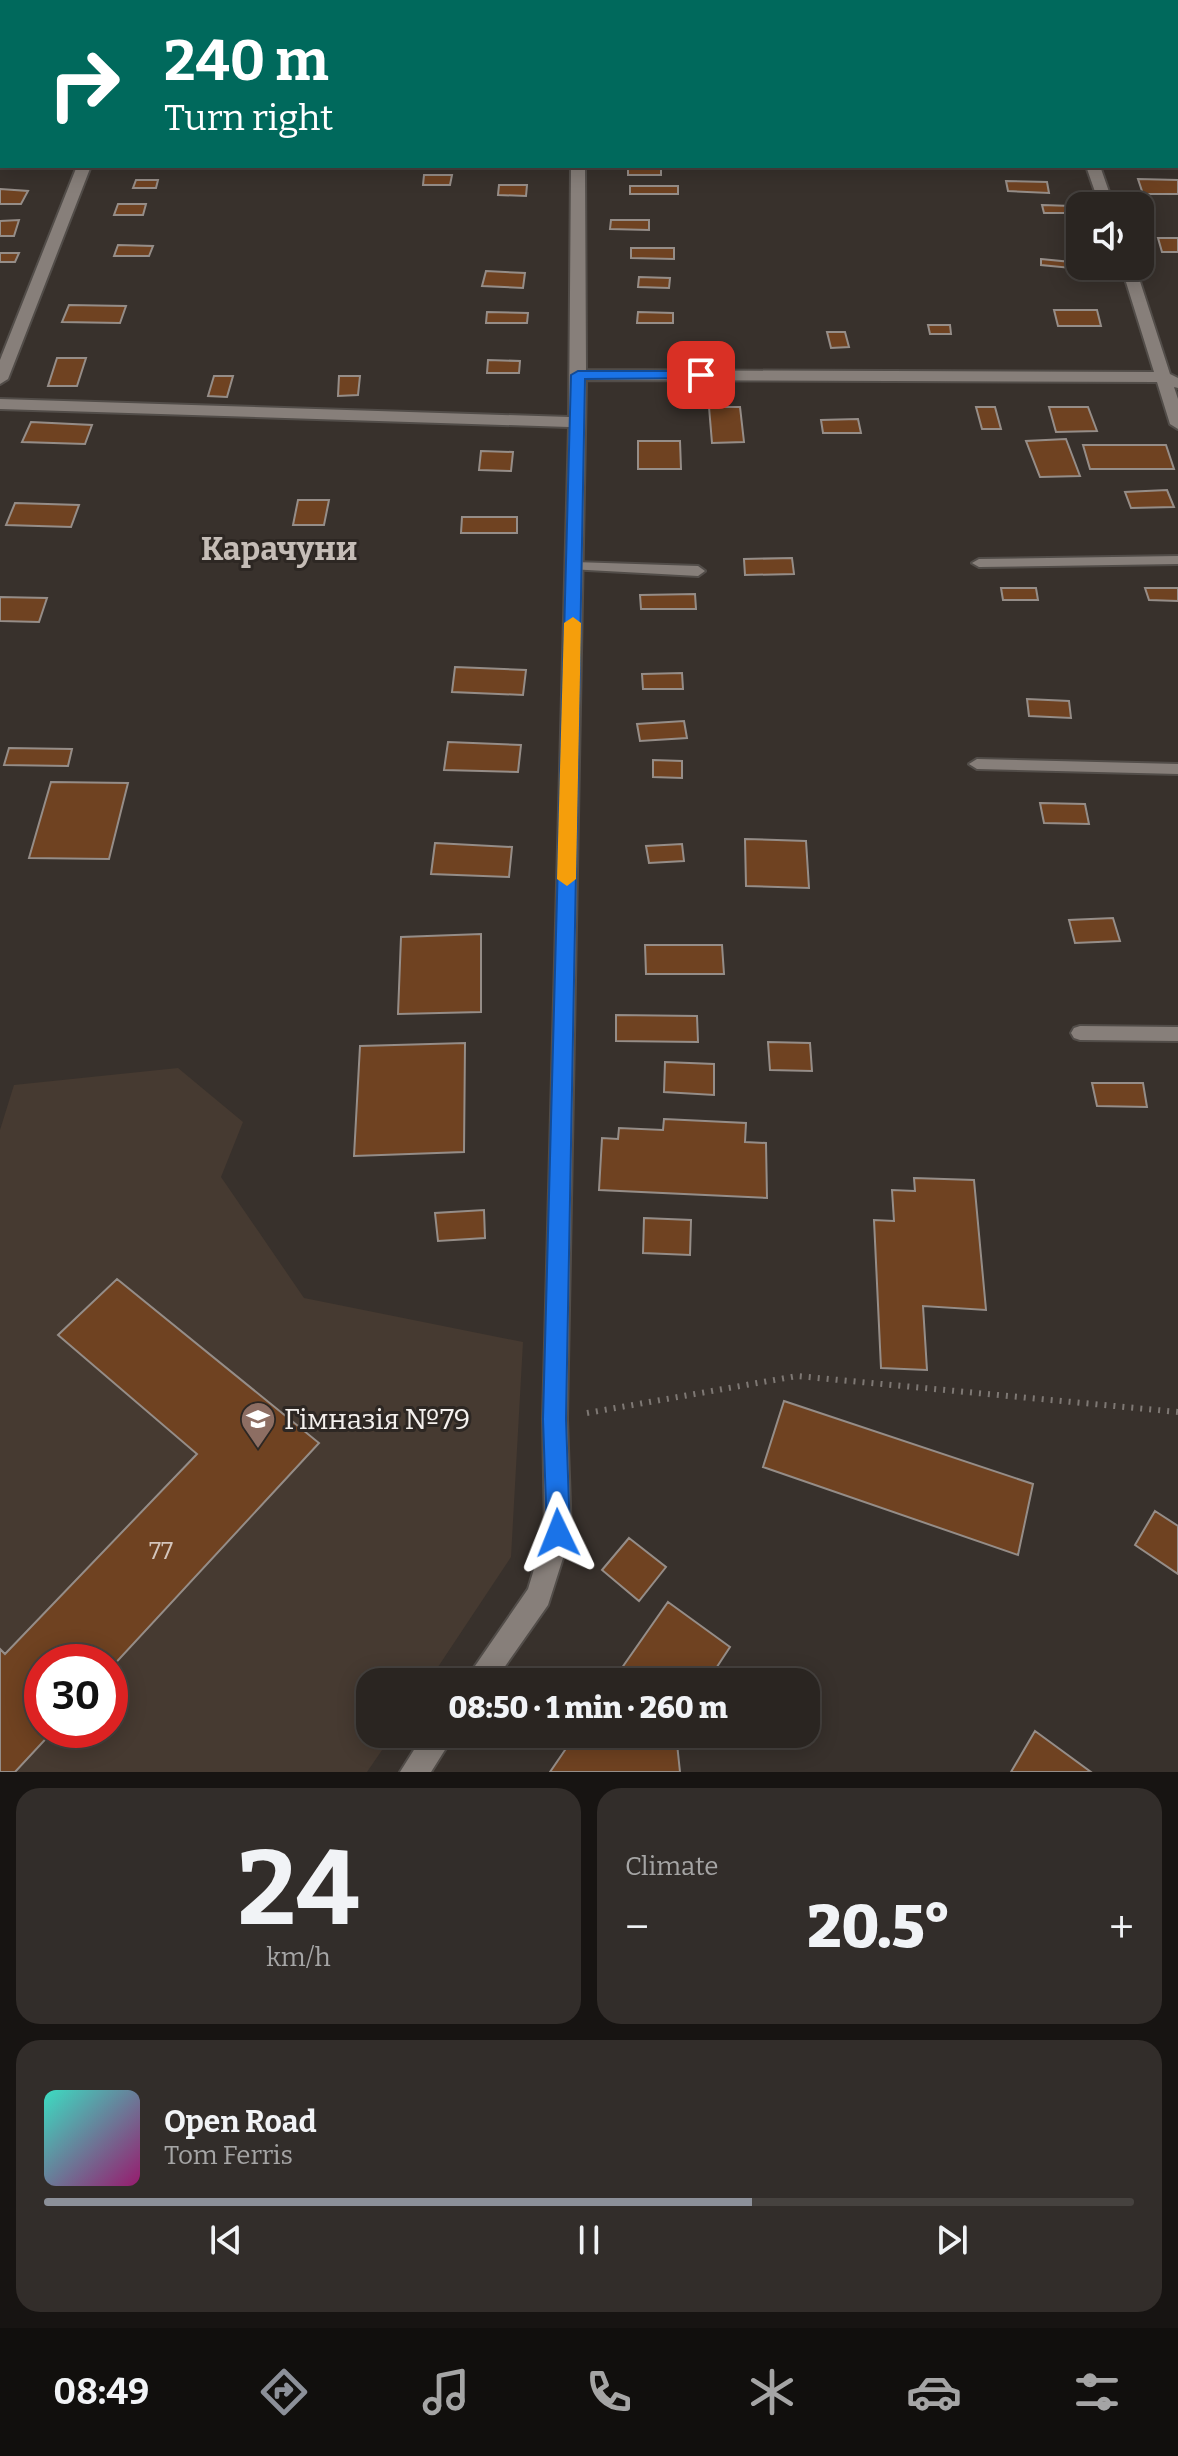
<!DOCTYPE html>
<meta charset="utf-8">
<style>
body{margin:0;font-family:Bitter,serif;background:#322d2a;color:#f1f3f6;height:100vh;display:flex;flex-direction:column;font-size:30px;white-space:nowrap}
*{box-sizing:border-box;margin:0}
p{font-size:26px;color:#a5a5a5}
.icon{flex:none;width:44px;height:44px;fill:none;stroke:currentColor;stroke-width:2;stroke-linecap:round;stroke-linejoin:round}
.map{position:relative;height:1772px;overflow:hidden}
.side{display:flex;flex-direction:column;gap:16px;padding:16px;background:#171412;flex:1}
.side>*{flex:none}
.top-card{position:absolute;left:0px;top:0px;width:1178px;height:168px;box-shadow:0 4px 20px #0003,0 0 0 2px #46423f;background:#00695c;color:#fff;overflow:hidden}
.buttons{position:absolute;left:1066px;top:192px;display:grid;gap:16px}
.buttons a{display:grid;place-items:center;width:88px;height:88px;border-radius:16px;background:#2a2521;box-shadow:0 4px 20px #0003,0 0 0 2px #46423f;font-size:40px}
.speed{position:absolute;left:24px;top:1644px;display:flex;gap:16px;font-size:40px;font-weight:700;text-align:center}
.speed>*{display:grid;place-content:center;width:104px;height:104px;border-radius:50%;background:#2a2521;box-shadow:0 4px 20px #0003,0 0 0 2px #46423f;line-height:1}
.speed .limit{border:12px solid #d22;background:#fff;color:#111}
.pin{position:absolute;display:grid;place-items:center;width:68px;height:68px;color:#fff;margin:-34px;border-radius:16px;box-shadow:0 4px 12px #0006}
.me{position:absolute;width:88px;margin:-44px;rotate:358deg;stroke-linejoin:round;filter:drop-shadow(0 0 6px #0008)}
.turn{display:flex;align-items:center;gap:28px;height:168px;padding:0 32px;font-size:36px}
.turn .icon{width:104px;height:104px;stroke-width:2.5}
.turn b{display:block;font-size:56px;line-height:68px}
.big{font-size:60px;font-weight:800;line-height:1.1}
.side .widget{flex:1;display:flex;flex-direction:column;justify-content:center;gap:12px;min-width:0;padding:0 28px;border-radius:24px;background:#322d2a}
.side .dial{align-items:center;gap:0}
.dial b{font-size:104px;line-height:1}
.song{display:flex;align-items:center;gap:24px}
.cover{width:96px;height:96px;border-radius:12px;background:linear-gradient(135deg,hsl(170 70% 55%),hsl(320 70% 35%))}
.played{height:8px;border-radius:4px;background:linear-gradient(90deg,#8c9099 65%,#46423f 65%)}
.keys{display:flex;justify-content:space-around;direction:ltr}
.heat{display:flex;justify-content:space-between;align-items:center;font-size:44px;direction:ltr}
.side .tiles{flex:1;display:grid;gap:16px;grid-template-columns:1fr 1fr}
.widget:last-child{grid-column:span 2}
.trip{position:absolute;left:356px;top:1668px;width:464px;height:80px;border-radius:24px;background:#2a2521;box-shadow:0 4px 20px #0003,0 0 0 2px #46423f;font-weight:800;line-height:80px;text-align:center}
.menu{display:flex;height:128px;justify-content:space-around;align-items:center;background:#110f0d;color:#a5a5a5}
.menu .icon{width:56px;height:56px}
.menu .current{color:#8c9099}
.menu b{font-size:36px;color:#f1f3f6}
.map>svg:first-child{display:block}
.built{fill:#463a31;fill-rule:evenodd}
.building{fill:#6f4221;stroke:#958d88;stroke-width:2}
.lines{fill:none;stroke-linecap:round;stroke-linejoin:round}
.service-casing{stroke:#524d49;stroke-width:4}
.minor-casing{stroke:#524d49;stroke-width:4}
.path{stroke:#7e7874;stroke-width:6;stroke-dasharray:2 7;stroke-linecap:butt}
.service{fill:#877f7a;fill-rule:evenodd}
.minor{fill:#877f7a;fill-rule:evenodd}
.route{fill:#1a73e8;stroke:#114b97;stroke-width:2}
.slow{fill:#f59e0b}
.labels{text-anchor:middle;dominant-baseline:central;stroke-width:6;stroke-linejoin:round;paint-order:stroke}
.near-number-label{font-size:24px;fill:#d4c5bb}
.near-poi-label{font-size:28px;fill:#f5f1ee;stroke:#2d2723;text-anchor:start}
.district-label{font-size:32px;font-weight:bold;fill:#c5bdb7;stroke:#2d2723}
</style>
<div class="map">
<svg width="1178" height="1772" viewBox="0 0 1178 1772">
<rect width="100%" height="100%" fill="#38312c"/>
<path class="built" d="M178,1068L243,1122L221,1177L304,1298L523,1342L511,1557L428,1682H370V1734H393L367,1772H0V1130L14,1085ZM42,1662H110V1730H42Z"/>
<path class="building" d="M628,166H661V175H628Z
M424,175H452L450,185H423Z
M1138,179L1178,180V194H1143Z
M136,180H158L156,188H133Z
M1006,181L1047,182L1049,193L1008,191Z
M499,185H527L526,196L498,195Z
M630,186H678V194H630Z
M0,189L28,191L21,204H0Z
M118,204H146L143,215H114Z
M1042,205L1072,206L1073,213H1044Z
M19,220L14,236H0V221Z
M611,220H649V230L610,229Z
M1158,238H1178V252H1162Z
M118,245L153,246L149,256H114Z
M631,248H674V259L631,258Z
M0,253H19L15,262H0Z
M1041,259L1071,262V268L1041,265Z
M486,271L525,273L523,288L482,286Z
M639,277L670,278L669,288L638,287Z
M69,305L126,306L120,323L62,322Z
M1054,310H1097L1101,326H1058Z
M487,312L528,313L527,323H486Z
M638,312L673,313V323H637Z
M928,325H950L951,334H930Z
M827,332H845L849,347L831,348Z
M57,358H86L77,386H48Z
M488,360L520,361L519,373H487Z
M214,376H233L227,397L208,396Z
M339,376H360L358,395L338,396Z
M709,407H740L744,442L712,443Z
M976,407H995L1001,429H982Z
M1049,407H1088L1097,431L1056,432Z
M858,419L861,433H823L821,420Z
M31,422L92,425L85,444L22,442Z
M1066,439L1080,476L1040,477L1026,441Z
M638,441H680L681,469H638Z
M1083,445H1166L1174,469H1090Z
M481,451L513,452L511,471L479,470Z
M1167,490L1174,507L1131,508L1125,492Z
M298,500H329L324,525H293Z
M15,503L79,505L71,527L6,525Z
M462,517H517V533H461Z
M792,558L794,574L745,575L744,559Z
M1001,588H1036L1038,600H1003Z
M1145,588H1178V601L1149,600Z
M695,594L696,609H641L640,595Z
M0,597L47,598L39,622L0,621Z
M455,667L526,670L523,695L452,692Z
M682,673L683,689H643L642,674Z
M1027,699L1069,701L1071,718L1029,716Z
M684,721L687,738L640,741L637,724Z
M448,742L521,745L518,772L444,770Z
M9,748L72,749L68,766L4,765Z
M653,760L682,761V778L653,777Z
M51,782L128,783L109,859L29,858Z
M1040,803L1085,804L1089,824L1044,823Z
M745,839L806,841L809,888L746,886Z
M435,843L512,847L509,877L431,874Z
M682,844L684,861L649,863L646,846Z
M1113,918L1120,941L1075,943L1069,920Z
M481,934V1012L398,1014L401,937Z
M645,945H722L724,974H646Z
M616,1015L697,1016L698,1042L616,1041Z
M768,1042L810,1043L812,1071L770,1070Z
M465,1043L464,1152L354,1156L360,1046Z
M665,1062L714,1064V1095L664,1092Z
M1092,1083H1143L1147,1107L1097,1106Z
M664,1119L746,1123L745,1142L766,1143L767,1198L599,1190L602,1138L618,1139L619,1128L663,1130Z
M914,1178L974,1180L986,1310L923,1306L927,1370L881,1368L874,1220L894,1221L892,1190L915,1191Z
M484,1210L485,1238L438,1241L435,1213Z
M644,1218L691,1220L690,1255L643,1253Z
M117,1279L319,1443L110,1669V1662H42V1730H54L15,1772H0V1649L5,1654L197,1454L58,1335Z
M784,1401L1033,1484L1018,1555L763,1467Z
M1155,1511L1178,1526V1574L1135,1545Z
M629,1538L666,1567L639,1601L602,1570Z
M668,1602L730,1647L707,1682H612Z
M1035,1731L1091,1772H1011Z
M576,1734H676L680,1772H550Z"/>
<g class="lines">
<g class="service-casing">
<path id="service" d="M1178,556V564L979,567L972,563L979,559Z
M574,562L698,566L705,571L698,576L569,569L567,566Z
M977,759L1178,764V774L977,769L969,764Z
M1080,1026L1178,1027V1041L1080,1040L1074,1038L1071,1033L1074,1028Z"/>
</g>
<g class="minor-casing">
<path id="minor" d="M136,0H148L135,2Z
M571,0H583V2H571Z
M1027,0H1039L1040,2H1028Z
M0,148H2V156H0Z
M77,166H91L8,379L0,384V360Z
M571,166H585L586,370L1154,372L1121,266H1135L1170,374L1178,378V388L1174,387L1178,399V429L1170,424L1157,382L586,380L567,1419L571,1533L548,1605L494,1682H464L528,1589L545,1533L543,1419L569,427L0,409V399L569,417Z
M1086,166H1100L1114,206H1100Z
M424,1734H455L431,1772H400Z"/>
</g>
<path class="path" d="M587,1413L797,1376L1178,1412"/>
<use href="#service" class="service"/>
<use href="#minor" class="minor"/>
</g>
<path class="route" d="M701,371L708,375L706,378L585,379L566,1419L570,1533L567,1541L558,1545L550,1541L547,1533L543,1419L571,375L578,371Z"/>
<path class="slow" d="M573,617L581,623L576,879L567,886L557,879L564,623Z"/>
<defs>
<g id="school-pin" transform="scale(1.8)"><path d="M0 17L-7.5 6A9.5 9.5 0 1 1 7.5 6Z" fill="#8d6e63" stroke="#2d2723"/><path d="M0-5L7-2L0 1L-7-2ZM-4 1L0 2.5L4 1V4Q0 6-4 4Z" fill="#fff"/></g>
</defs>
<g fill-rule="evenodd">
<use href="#school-pin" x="258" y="1419"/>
</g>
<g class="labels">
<g class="near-number-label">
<text x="161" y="1551">77</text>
</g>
<g class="near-poi-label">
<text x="284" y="1419">Гімназія №79</text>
</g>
<g class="district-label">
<text x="279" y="549">Карачуни</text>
</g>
</g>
</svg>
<div class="buttons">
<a><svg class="icon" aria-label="sound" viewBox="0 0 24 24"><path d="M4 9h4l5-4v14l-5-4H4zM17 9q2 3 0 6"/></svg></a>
</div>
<div class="speed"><div class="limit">30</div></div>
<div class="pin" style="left:701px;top:375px;background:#d93025"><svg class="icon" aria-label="arrive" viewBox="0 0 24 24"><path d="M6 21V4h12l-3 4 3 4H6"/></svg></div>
<svg class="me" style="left:558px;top:1533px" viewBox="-20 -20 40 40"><path d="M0-17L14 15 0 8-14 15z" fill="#1a73e8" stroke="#fff" stroke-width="4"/></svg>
<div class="trip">08:50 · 1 min · 260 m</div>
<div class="top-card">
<div class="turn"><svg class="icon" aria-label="right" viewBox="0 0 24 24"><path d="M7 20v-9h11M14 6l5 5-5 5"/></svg><div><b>240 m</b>Turn right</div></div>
</div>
</div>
<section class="side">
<div class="tiles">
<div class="widget dial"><b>24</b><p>km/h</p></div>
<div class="widget"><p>Climate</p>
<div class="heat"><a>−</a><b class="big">20.5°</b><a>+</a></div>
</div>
<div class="widget">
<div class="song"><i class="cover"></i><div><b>Open Road</b><p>Tom Ferris</p></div></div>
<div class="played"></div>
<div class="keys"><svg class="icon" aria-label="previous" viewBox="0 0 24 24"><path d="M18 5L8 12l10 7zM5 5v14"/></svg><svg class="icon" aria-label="pause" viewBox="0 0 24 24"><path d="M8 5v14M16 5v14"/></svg><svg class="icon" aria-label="next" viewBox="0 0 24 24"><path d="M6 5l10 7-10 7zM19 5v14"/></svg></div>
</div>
</div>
</section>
<nav class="menu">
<b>08:49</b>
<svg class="icon current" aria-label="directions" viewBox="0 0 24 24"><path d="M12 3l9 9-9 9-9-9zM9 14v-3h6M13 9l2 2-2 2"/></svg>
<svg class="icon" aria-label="music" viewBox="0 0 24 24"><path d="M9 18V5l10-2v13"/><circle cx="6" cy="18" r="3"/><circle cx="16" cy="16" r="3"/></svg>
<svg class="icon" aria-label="phone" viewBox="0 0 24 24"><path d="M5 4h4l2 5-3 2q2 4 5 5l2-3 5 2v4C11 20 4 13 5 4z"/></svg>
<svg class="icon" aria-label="climate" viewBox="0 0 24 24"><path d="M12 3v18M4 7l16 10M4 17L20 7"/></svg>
<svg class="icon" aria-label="car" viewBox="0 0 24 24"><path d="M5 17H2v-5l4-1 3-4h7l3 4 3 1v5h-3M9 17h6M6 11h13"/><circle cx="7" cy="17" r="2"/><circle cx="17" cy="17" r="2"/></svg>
<svg class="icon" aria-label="filters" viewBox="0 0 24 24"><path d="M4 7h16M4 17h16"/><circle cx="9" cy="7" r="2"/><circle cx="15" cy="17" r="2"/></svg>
</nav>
